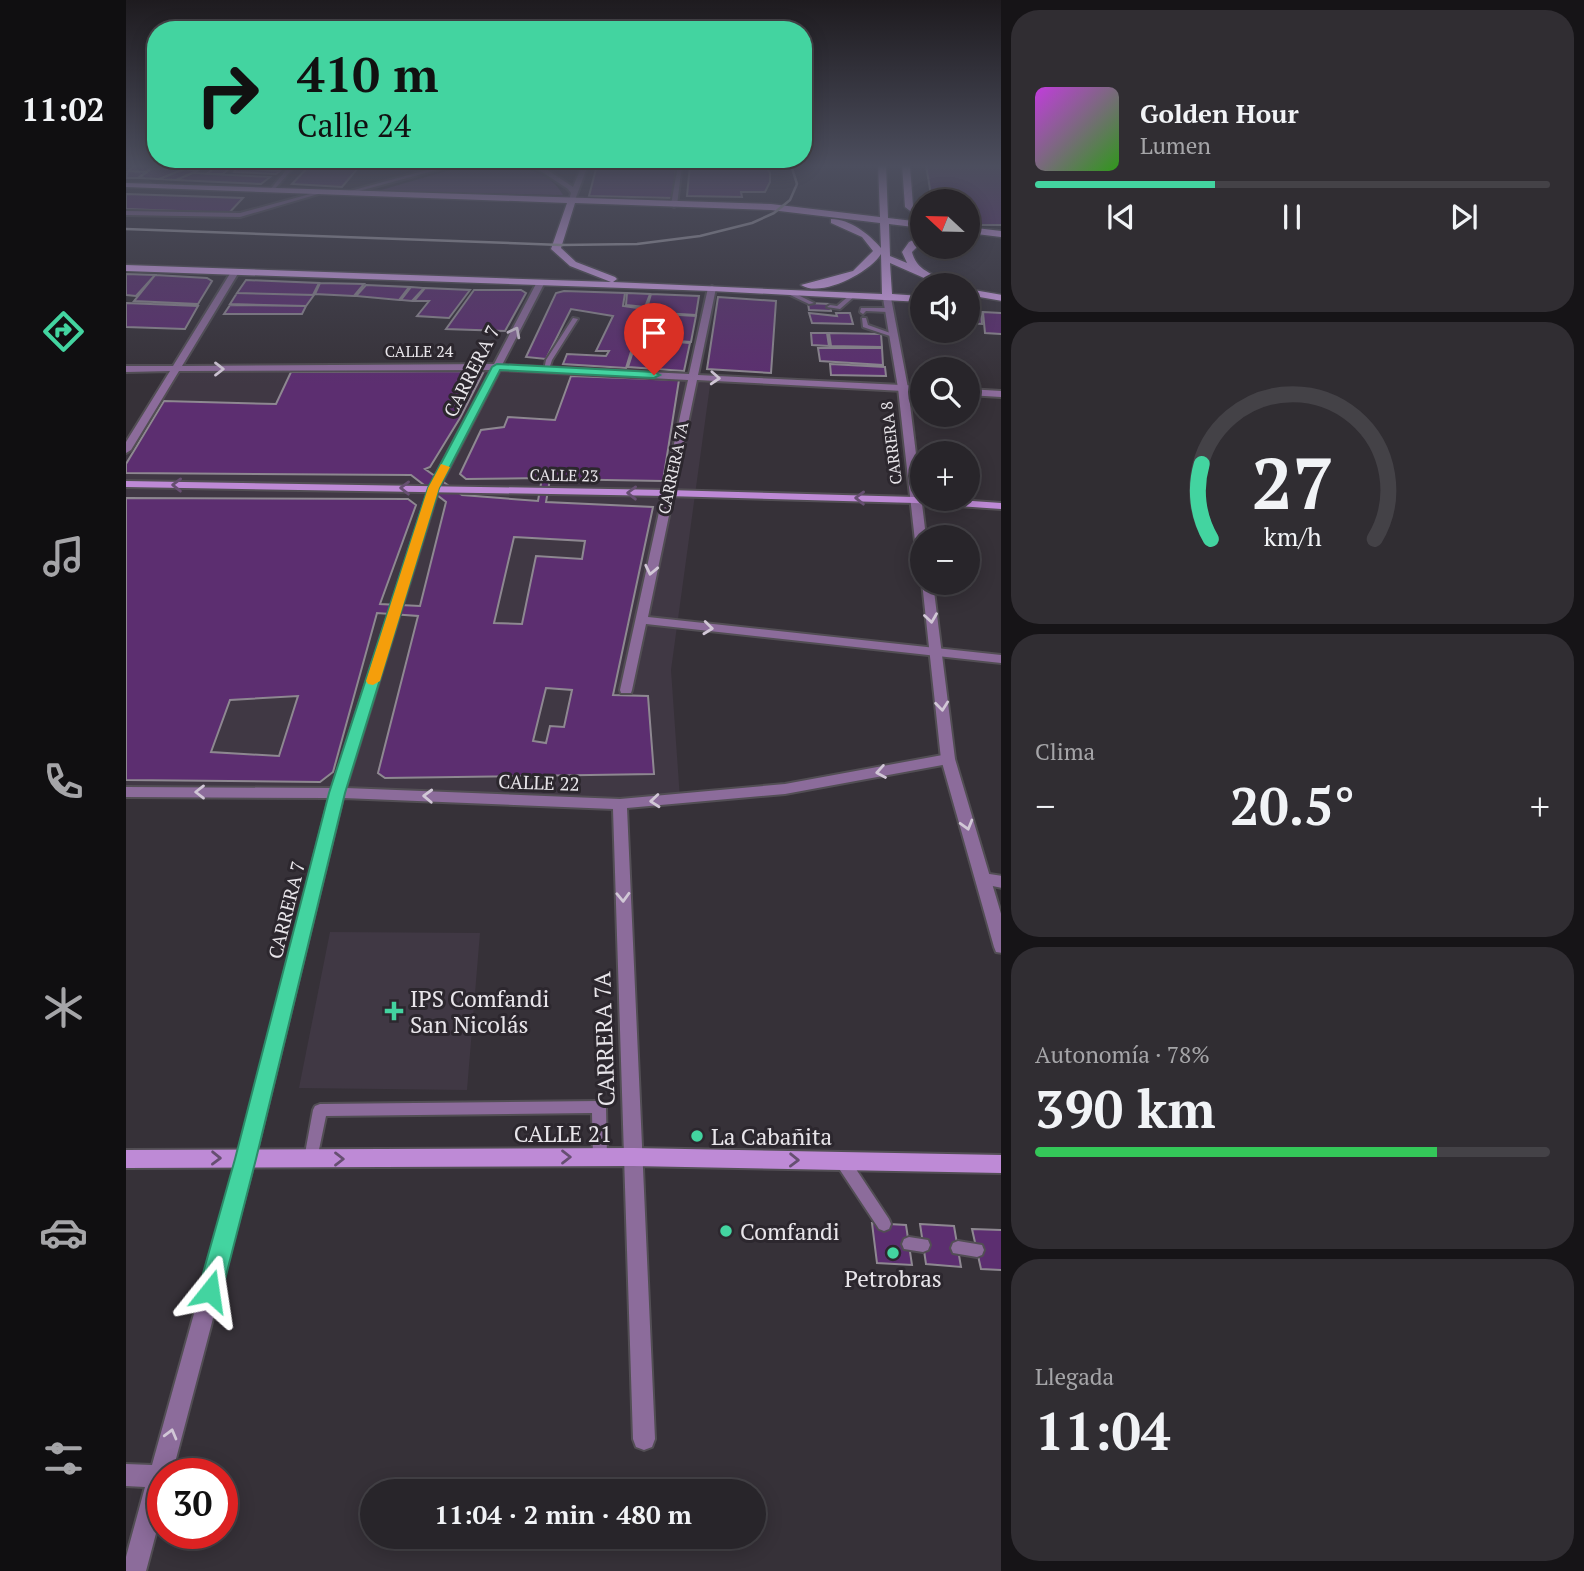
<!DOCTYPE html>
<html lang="es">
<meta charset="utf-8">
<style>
body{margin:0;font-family:"PT Serif",serif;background:#302d32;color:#f1f3f6;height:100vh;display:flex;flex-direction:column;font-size:26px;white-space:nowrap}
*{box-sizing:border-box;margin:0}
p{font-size:23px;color:#a5a5a8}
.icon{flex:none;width:38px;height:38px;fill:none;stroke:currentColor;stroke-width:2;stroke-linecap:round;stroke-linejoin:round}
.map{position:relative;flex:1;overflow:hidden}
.sheet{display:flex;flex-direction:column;gap:10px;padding:10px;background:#161417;width:583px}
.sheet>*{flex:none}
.banner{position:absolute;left:21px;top:21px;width:665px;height:147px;border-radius:28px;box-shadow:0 4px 18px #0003,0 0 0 2px #444247;background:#43d4a0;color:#111;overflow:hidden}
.needle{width:46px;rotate:292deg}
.tools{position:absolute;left:784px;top:189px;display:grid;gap:14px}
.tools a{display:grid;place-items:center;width:70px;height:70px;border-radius:50%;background:#28252a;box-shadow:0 4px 18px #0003,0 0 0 2px #444247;font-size:35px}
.speed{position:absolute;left:21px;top:1458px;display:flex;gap:14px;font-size:35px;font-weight:700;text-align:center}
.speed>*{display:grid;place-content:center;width:91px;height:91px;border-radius:50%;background:#28252a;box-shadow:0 4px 18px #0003,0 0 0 2px #444247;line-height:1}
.speed .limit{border:10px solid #d22;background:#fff;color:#111}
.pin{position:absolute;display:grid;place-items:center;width:60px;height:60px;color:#fff;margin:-72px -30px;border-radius:50% 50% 50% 0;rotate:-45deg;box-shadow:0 0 7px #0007}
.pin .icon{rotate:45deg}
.me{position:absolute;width:77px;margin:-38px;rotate:15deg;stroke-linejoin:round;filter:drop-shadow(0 0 5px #0008)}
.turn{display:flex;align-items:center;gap:24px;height:147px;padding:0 35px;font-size:32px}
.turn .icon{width:91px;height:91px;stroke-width:2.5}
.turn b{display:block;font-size:49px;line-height:60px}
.big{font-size:52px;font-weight:700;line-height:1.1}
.sheet .card{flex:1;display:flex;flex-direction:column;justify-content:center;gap:10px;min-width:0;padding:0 24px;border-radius:28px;background:#302d32}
.sheet .dial{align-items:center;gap:0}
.dial svg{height:182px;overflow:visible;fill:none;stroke:#444247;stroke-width:7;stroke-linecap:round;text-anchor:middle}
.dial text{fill:#f1f3f6;stroke:none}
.song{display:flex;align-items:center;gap:21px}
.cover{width:84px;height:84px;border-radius:10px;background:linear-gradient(135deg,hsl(290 70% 55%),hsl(110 70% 35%))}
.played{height:7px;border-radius:4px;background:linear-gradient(90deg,#43d4a0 35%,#444247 35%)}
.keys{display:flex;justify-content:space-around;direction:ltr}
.heat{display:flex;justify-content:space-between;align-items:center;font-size:38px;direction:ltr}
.charge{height:10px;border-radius:5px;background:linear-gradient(90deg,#34c759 78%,#444247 0)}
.trip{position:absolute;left:234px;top:1479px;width:406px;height:70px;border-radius:35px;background:#28252a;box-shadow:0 4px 18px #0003,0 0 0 2px #444247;font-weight:700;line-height:70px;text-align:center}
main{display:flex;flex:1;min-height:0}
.menu{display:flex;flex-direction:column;width:126px;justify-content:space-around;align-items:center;background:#100f11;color:#a5a5a8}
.menu .icon{width:49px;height:49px}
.menu .active{color:#43d4a0}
.menu b{font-size:32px;color:#f1f3f6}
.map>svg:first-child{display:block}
.built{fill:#403844}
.green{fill:#5c3c6b}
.building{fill:#5c2e70;stroke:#8e8891;stroke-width:2;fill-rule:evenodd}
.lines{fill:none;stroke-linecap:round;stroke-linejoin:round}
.service-casing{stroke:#524e54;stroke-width:4}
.minor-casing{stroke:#524e54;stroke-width:4}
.tertiary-casing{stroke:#524e54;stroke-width:4}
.secondary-casing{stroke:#524e54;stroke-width:4}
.primary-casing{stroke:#524e54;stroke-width:3}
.service{fill:#8c6c9b;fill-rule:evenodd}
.minor{fill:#8c6c9b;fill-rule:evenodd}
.tertiary{fill:#8c6c9b;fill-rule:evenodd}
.secondary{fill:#be8ad6;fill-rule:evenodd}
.primary{fill:#dea9f6;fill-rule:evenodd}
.rail{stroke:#adaaaf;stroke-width:2.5}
.oneway{stroke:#d1c7d6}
.oneway2{stroke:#664f71}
.route{fill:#43d4a0;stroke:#2c8a68;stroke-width:2}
.slow{fill:#f59e0b}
.poi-dot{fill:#43d4a0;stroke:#2c272e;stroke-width:2.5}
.labels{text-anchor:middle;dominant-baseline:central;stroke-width:6;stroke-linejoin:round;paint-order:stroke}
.far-street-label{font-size:16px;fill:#e8e5ea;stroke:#2c272e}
.street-label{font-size:19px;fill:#e8e5ea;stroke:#2c272e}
.near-poi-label{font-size:23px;fill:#e8e5ea;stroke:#2c272e;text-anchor:start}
.near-street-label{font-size:23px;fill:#e8e5ea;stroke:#2c272e}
</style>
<main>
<nav class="menu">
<b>11:02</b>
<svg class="icon active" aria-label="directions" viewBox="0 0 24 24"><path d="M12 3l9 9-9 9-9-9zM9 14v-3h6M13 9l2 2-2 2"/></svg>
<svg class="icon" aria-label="music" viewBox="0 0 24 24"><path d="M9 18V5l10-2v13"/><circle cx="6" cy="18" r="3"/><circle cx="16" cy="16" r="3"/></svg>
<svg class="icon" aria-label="phone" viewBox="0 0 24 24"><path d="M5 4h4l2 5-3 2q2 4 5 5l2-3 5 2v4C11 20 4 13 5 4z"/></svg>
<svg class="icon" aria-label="climate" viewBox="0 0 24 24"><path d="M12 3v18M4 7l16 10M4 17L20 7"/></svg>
<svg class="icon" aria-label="car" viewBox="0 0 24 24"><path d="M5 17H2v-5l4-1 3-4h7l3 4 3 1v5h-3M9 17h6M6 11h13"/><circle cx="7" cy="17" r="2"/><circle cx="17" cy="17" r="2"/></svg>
<svg class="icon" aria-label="filters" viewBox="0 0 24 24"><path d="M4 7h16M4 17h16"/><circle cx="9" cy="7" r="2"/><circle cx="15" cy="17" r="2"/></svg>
</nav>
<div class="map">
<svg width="876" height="1571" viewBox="0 0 876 1571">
<rect width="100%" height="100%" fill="#363138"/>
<path class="built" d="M371,367L585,378L545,670L554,799L494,804L0,792V450L48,369Z
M204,932L354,933L341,1090L173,1088Z"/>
<path class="green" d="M341,165C375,165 418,162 437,195L252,191Z"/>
<path class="building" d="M10,165L27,166L20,172L2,171Z
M91,165H107L97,174H81Z
M184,165L228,166L233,167L216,187L166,184Z
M471,165H550L548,198L463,196Z
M564,165H639L644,173V182L639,192H615L616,197L561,196Z
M800,165H876V225H842V201H806Z
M111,168L154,171L150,174L108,172Z
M25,169H58L33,179L13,178Z
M59,169L71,171L50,180L33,179Z
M2,171L20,172L12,178H0Z
M67,173L144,177L135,184L50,180Z
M0,194L117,198L103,213L0,209Z
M0,274L29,275L10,296L0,295Z
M29,275L81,278L86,281L72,304L8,301Z
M120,280L193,283L187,295L111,293Z
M194,283L238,284L228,296L189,294Z
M240,285L283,287L273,300L230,296Z
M285,287L298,288L286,301L275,300Z
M299,288L344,290L323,318L291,316L303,301H288Z
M348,290H395L400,293L379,331L320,329Z
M438,291L499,293L497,306L518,309L500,368L437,364L441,354L480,356L483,351H470L487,316L445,309L420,359L400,357L430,293Z
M111,293L188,295L180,306L104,304Z
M501,293L524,294L519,307L500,305Z
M525,294L573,296L570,315L520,312Z
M592,297L650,301L645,373L581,369Z
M0,303L72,306L59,329L0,327Z
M682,303L704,304L705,311L683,310Z
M104,305L180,306L176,314H98Z
M842,311L855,312L856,324L842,323Z
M857,312L876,313V334L859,333Z
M520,313L570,316L565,342L511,338Z
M683,313L711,316L710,313H724L727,324L686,323Z
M685,333H701L703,346L686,345Z
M703,333L755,334L756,347L705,346Z
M511,339L564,343L558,371L502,367Z
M692,348H756L757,365L694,361Z
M704,364L759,367L760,376L705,375Z
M358,371L334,418L304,467L299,469L336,495L412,501L416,478L340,479L334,474L355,430L378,427L382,417L429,420L445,376L553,380L537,481L424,479L420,502L527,507L487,695L522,696L528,774L259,778L252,773L292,616L251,613L207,772L194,782L0,780V498L282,499L290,505L254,604L294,606L320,502L285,475L0,473V464L38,401L150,404L165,372ZM388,537L459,541L456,559L410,556L396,624L368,623ZM420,688L446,690L438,727L424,726L420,743L407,741ZM172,696L153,756L85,752L104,700Z
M746,1223L780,1225L786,1265L751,1263Z
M794,1224L828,1226L835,1267L800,1264Z
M846,1229L876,1230V1270L855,1269Z"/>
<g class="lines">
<g class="service-casing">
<path id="service" d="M552,165H556L551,205L548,207L545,205Z
M195,191L199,192L114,217L0,215V211L114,213Z
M660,291H664L688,303L683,304L660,293Z
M725,294L730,295L714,309L701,307L704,305L711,306Z
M735,308H762L765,310L762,312L740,311L737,314L734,312Z
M447,318L452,319L426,360L423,369L418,370L420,360Z
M736,318H740L742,325L770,335L767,337L737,327Z
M473,1101L478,1103L480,1107L481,1157L479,1162L474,1164L469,1162L467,1157L466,1113L200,1116L190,1164L185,1166L180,1164L178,1159L187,1110L189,1106L194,1104Z
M717,1155L722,1157L763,1219L765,1224L763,1229L758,1231L753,1229L712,1167L710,1162L712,1157Z
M783,1237L802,1240L804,1245L802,1250L797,1252L778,1249L776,1244L778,1239Z
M832,1241L856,1245L858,1250L856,1255L851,1257L827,1253L825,1248L827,1243Z"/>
</g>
<g class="minor-casing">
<path id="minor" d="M164,165H170L147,191H143Z
M319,165H329L222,194L217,193Z
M383,165H414L447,187L456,165H462L449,200L446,202L443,200L445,193L442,189L410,168Z
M109,270L113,272L56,366L368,364L411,282L415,280L419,282L376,365L563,374L582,288L586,286L590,288L572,375L796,386V392L571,380L522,617L876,655V663L520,624L506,690L505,693H495L494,690L562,380L374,370L313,488L220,788L494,799L659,784L822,754L829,759L822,764L659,794L501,808L529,1439L526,1447L518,1450L510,1447L507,1439L487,809L217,798L129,1159L46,1474H37V1507L20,1571H0V1557L19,1487L0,1486V1464L26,1465L111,1159L203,798L0,797V787L206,788L303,488L365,370L53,371L5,450L0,453V442L44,371L0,372V366H47L105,272Z
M842,389L876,391V397L842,395Z
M857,873L876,876V888L852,883L849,879L852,875Z"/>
</g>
<g class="tertiary-casing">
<path id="tertiary" d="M761,296L765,298L782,388L800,537H796V553L790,550L772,388L757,298Z
M796,582L807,583L829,759L876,917V953L870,952L868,947L815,759Z"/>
</g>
<g class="secondary-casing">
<path id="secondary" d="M0,481L541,490L789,497L876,503V509L789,503L541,496L0,487Z
M507,1148L876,1155V1173L507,1166L0,1168V1150Z"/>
</g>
<g class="primary-casing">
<path id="primary" d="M752,165H760L762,218L796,222V228L763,224L764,256L781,263L776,252L783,242L796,236V242L786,252C791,273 811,274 826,285H814L764,263L766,294L796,296V302L586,291L0,271V265L485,282L444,266L425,249L441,203L0,187V183L645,204L754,217ZM449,203L645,210L754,223L755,248C743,234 724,219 705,219V223L736,237L747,251L727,271L675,285C695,298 743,273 755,254L756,294L487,282L491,279L489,277L450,262L435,248Z
M776,165H784L787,206L796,213V220L779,207Z
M842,227L876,231V237L842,233Z
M842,289L876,295V301L842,295Z"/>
</g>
<use href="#service" class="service"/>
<use href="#minor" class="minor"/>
<use href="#tertiary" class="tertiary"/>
<use href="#secondary" class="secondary"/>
<use href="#primary" class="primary"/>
<path class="rail" d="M0,229L435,245L511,244L574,236L626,223L648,213L664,200L671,184L665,165"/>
</g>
<defs><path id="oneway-chevron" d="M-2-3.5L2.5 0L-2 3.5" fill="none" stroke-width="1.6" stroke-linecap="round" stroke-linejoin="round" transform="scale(1.75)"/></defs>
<g class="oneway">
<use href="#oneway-chevron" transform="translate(389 332) rotate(-63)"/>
<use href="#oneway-chevron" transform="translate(93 369)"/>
<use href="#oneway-chevron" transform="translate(589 378) rotate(3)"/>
<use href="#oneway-chevron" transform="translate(525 570) rotate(102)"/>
<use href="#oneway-chevron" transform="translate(805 618) rotate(82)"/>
<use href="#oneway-chevron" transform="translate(582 628) rotate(6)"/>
<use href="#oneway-chevron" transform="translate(816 706) rotate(84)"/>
<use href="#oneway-chevron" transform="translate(755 772) rotate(170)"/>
<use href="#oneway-chevron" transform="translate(74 792) rotate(-180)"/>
<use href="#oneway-chevron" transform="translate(302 796) rotate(-178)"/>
<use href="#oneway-chevron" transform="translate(529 801) rotate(175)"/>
<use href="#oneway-chevron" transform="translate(841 825) rotate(74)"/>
<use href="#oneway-chevron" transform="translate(497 897) rotate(88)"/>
<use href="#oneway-chevron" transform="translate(45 1434) rotate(-75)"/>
</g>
<g class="oneway2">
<use href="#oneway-chevron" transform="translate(51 485) rotate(-179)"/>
<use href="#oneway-chevron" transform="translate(279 488) rotate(-179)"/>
<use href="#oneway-chevron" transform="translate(506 493) rotate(-179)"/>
<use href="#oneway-chevron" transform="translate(734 498) rotate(-179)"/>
<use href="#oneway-chevron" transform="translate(440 1157)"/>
<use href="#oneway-chevron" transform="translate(90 1158) rotate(1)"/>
<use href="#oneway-chevron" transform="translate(213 1159)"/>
<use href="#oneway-chevron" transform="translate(668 1160) rotate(1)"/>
</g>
<linearGradient id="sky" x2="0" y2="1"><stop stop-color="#1e1b1f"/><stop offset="0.43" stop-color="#4c4e5e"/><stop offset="1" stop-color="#4c4e5e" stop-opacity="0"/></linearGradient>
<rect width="876" height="385" fill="url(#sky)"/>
<path class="route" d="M371,364L528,372L534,375L528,378L374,370L313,488L219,793L130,1159L96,1291L92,1299L84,1303L76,1299L72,1291L109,1159L203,793L302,488L366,367Z"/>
<path class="slow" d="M315,464L324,467L313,488L254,681L247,685L242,684L240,681L302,488Z"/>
<g class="poi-dot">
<path d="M264.5 1000.5h7v7h7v7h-7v7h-7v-7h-7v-7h7z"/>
<circle cx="571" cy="1136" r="7"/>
<circle cx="600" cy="1231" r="7"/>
<circle cx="767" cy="1253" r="7"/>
</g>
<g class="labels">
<g class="far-street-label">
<text x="293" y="351">CALLE 24</text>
<text transform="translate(765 443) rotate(-97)">CARRERA 8</text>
<text transform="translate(547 468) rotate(-78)">CARRERA 7A</text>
<text transform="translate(438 475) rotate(1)">CALLE 23</text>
</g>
<g class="street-label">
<text transform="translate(345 371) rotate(-63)">CARRERA 7</text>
<text transform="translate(413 782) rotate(2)">CALLE 22</text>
<text transform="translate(160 910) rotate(-76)">CARRERA 7</text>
</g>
<g class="near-poi-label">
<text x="284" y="998">IPS Comfandi<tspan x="284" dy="26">San Nicolás</tspan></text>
<text x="585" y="1136">La Cabañita</text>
<text x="614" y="1231">Comfandi</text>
<text x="767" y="1278" text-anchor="middle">Petrobras</text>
</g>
<g class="near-street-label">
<text transform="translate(478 1039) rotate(-92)">CARRERA 7A</text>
<text x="437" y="1133">CALLE 21</text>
</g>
</g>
</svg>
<div class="tools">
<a><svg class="needle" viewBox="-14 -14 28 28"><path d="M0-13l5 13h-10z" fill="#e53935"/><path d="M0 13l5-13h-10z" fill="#a5a5a8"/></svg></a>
<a><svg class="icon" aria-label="sound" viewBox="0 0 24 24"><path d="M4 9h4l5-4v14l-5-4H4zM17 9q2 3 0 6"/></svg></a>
<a><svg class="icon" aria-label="search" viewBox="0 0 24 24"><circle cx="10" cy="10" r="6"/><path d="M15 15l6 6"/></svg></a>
<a>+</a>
<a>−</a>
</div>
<div class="speed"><div class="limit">30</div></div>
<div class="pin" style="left:528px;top:375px;background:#d93025"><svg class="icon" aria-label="arrive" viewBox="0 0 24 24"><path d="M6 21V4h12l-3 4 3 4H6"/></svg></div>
<svg class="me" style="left:84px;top:1291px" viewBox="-20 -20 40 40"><path d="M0-17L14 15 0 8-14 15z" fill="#43d4a0" stroke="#fff" stroke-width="4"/></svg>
<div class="trip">11:04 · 2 min · 480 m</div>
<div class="banner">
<div class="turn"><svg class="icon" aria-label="right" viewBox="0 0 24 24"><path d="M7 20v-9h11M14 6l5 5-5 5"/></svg><div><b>410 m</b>Calle 24</div></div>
</div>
</div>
<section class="sheet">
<div class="card">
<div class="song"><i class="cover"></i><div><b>Golden Hour</b><p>Lumen</p></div></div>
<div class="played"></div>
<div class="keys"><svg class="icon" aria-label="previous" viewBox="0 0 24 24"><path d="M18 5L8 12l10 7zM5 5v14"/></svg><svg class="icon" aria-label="pause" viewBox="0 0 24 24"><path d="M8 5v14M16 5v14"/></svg><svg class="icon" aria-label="next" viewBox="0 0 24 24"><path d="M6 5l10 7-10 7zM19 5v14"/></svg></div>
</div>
<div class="card dial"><svg viewBox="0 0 100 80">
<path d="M14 69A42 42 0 1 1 86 69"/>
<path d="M14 69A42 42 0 0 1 10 36" stroke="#43d4a0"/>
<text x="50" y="56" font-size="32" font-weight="700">27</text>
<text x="50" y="72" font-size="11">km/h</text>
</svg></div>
<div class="card"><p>Clima</p>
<div class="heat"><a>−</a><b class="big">20.5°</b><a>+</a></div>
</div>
<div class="card"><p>Autonomía · 78%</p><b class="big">390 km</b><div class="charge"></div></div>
<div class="card"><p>Llegada</p><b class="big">11:04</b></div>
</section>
</main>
